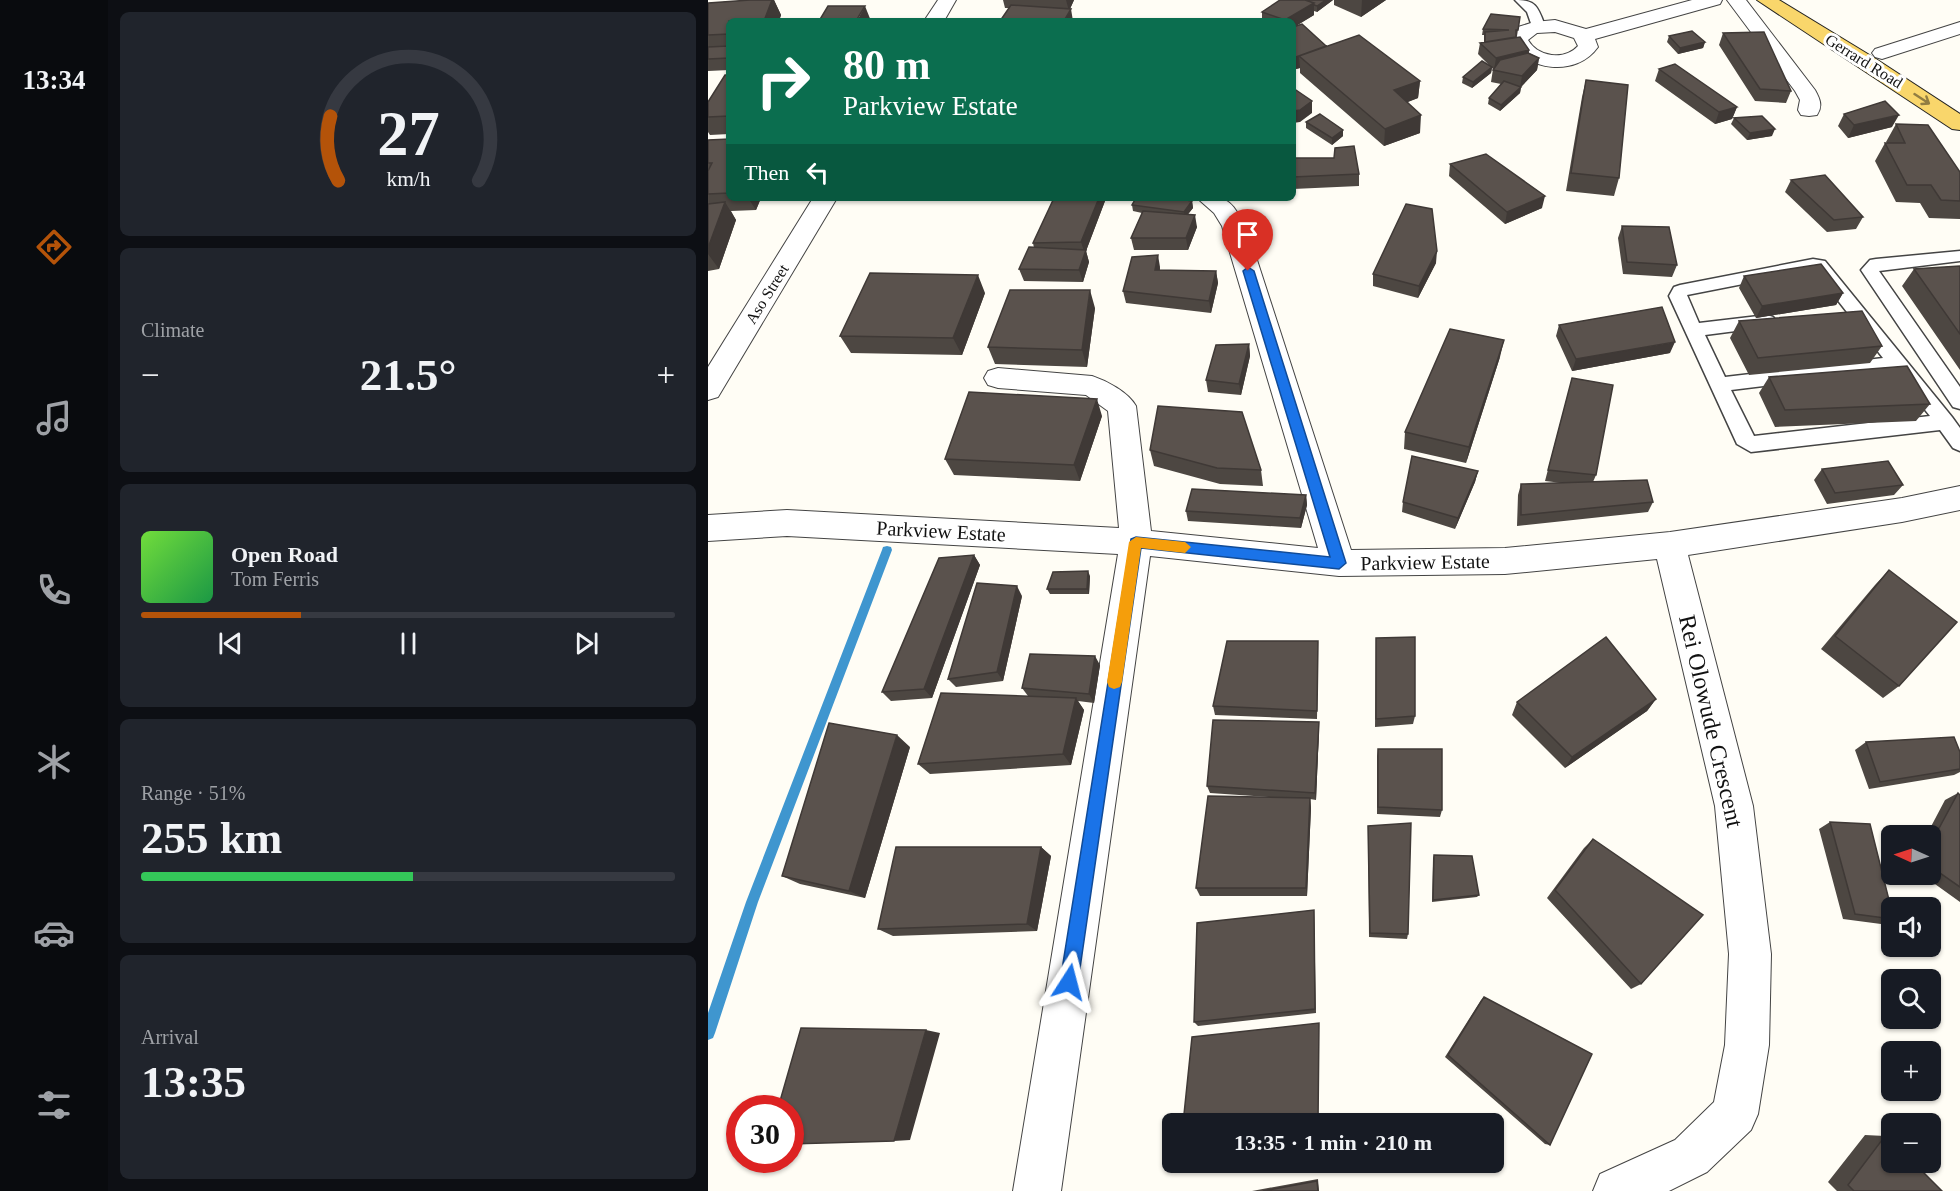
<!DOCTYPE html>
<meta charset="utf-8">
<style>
body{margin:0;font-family:"Times New Roman",serif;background:#20242c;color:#f1f3f6;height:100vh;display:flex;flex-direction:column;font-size:22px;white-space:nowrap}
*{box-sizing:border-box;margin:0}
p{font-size:20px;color:#9ea1a6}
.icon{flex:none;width:33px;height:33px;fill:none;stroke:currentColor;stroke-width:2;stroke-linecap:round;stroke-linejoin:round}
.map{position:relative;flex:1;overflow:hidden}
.side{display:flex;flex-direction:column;gap:12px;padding:12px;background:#0d0f14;width:600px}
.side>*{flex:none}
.hud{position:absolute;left:18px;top:18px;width:570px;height:183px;border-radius:9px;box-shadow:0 2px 4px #0004;background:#0b6e4f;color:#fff;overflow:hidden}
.needle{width:39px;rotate:273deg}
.buttons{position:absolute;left:1173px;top:825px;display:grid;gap:12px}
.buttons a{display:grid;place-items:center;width:60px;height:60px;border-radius:9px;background:#171b24;box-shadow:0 2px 4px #0004;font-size:30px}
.speed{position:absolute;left:18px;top:1095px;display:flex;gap:12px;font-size:30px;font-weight:700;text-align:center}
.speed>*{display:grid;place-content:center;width:78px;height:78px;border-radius:50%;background:#171b24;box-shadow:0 2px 4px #0004;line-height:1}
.speed .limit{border:9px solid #d22;background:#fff;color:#111}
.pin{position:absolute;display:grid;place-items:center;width:51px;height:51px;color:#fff;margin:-62px -26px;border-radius:50% 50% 50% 0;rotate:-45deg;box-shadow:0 0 6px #0007}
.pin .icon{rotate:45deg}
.me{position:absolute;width:66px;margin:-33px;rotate:9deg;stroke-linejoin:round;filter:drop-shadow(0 0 4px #0008)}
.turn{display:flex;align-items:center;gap:21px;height:126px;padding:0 18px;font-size:27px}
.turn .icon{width:78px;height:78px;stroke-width:2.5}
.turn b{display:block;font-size:42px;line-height:51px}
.then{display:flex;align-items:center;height:57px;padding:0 18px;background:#0003;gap:12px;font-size:22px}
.big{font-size:45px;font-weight:600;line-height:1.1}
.side .tile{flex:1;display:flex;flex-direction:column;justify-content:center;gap:9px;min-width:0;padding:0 21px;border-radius:9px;background:#20242c}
.side .dial{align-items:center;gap:0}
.dial svg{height:156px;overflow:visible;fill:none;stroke:#363941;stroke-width:7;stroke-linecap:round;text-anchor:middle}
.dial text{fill:#f1f3f6;stroke:none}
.song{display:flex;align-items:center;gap:18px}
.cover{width:72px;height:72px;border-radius:9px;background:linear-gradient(135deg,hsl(100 70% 55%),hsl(140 70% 35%))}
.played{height:6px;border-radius:3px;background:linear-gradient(90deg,#b45309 30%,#363941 30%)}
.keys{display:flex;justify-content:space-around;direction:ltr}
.heat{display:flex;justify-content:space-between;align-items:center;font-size:33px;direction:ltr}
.charge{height:9px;border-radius:4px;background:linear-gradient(90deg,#34c759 51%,#363941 0)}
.trip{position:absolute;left:454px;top:1113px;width:342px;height:60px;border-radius:9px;background:#171b24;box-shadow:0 2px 4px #0004;font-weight:600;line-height:60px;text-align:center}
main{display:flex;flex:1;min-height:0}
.tab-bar{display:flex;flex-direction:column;width:108px;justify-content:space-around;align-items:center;background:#090b0e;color:#9ea1a6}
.tab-bar .icon{width:42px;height:42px}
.tab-bar .selected{color:#b45309}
.tab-bar b{font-size:27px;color:#f1f3f6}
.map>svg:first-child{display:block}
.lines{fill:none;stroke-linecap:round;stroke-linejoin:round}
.stream{fill:#3f96cf;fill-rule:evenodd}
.lane-casing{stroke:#444;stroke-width:3}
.street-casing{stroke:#444;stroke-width:2}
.primary-casing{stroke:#222;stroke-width:2}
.lane{fill:#fff;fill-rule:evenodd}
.street{fill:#fff;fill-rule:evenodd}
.primary{fill:#f9d66b;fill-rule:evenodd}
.wall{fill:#4d4742}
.shaded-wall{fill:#3f3936}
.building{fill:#5a524d;stroke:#3f3936;stroke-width:1.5}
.oneway{stroke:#917d42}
.route{fill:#1a73e8;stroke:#114b97;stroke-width:1.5}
.slow{fill:#f59e0b}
.labels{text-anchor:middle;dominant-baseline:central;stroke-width:6;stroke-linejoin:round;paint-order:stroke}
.far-street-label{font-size:16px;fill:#111;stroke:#fff}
.street-label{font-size:20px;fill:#111;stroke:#fff}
.near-street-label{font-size:24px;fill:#111;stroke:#fff}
</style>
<main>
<nav class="tab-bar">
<b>13:34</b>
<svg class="icon selected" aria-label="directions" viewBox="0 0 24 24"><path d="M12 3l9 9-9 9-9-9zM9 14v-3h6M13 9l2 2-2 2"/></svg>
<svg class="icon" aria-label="music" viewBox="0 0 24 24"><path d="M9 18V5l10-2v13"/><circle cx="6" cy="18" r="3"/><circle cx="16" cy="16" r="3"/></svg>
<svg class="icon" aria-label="phone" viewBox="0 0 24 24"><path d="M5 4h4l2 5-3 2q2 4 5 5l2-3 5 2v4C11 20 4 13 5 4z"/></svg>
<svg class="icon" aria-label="climate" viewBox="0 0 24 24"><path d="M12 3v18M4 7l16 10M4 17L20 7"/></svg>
<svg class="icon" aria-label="car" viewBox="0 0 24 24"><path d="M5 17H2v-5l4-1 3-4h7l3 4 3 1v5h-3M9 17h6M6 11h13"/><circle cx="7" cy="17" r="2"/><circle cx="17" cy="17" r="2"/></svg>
<svg class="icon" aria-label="filters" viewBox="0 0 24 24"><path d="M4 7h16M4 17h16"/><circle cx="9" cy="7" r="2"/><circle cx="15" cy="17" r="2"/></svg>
</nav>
<section class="side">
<div class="tile dial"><svg viewBox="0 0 100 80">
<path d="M14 69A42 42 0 1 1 86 69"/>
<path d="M14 69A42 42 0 0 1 10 36" stroke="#b45309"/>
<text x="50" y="56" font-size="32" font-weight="700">27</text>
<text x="50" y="72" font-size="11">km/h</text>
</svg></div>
<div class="tile"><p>Climate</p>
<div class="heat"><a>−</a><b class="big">21.5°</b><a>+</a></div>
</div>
<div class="tile">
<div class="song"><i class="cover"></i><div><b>Open Road</b><p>Tom Ferris</p></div></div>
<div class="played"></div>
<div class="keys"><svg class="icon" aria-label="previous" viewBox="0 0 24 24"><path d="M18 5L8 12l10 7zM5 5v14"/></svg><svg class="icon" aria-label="pause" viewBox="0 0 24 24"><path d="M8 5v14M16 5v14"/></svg><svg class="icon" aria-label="next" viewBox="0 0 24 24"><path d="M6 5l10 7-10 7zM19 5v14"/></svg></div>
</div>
<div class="tile"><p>Range · 51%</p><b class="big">255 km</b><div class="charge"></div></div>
<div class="tile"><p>Arrival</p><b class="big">13:35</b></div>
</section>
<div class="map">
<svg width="1252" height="1191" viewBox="0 0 1252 1191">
<rect width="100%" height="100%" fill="#fffdf5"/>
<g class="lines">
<path class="stream" d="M179,546L183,547L184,550L50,902L7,1033L5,1038L0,1040V1013L38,902L174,550L175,547Z"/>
<g class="lane-casing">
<path id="lane" d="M807,0C828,0 830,7 837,26L835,29H825L819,12Z
M1252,251V261L1171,271L1252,387V409L1245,407L1153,270L1162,260L1168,259Z
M1105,259L1117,261L1244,417L1252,428V451L1245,448L1232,430L1043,452L1029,444L961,296L966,287L972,285ZM1106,270L1175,358L1017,377L997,335L1059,327L1065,325L1068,321L1065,317L1059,315L991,323L979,295ZM1185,370L1222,416L1046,436L1023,390Z"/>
</g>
<g class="street-casing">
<path id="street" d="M230,0H248L236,21H216Z
M984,0H1014L1012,4L887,39L890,47C868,78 818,71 800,40L810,27L826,22L847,20L878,29ZM847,32L866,38L870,46C856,61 830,57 820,40L829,33Z
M1019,0H1038L1107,90C1112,99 1115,106 1109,115L1101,116L1093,115L1090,110L1092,100L1087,91Z
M1252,22V34L1174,59L1167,57L1164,53L1167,49Z
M105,198H129L10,397L0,400V367Z
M489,198C523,198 520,198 538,226L643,550L797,548L962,532L1194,498L1252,486V510L1194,522L980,555L1045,806L1063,954L1061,1045L1050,1114L1043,1130L999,1172L961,1191H885L892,1174L967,1140L1006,1102L1017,1045L1021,954L1007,806L949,559L797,574L631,576L442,556L353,1191H305L410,554L79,536L0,541V515L79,510L411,528L400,411L378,395L290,388L280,385L276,378L280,371L290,368L384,376C399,381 420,392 428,406L443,531L610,548L514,226L506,213Z"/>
</g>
<g class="primary-casing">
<path id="primary" d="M1049,0H1071L1168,59L1252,114V130L1244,129Z"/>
</g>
<use href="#lane" class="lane"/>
<use href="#street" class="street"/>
<use href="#primary" class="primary"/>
</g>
<path class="wall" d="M42,0H66L73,15L71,21H21V70L0,71V3Z
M295,0H366L362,9L297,8Z
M625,0L609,12L606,11V15L587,26L618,46L712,81L710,98L699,102L712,133L676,146L592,73V68L588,69L585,66V21H554V12Z
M626,0H678L653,17L626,5Z
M812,17L809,36H808V37L821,50V53L831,58L829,70L813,87L812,93L792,111L780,104L781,98L793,84L783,82L785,69L784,68L783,73L764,88L754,83L755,77L781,65L770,54L772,43L776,42V35H774L775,29Z
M1015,33L1083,91L1078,103L1047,101L1011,45Z
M961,36L997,42L995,48L970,54L959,42Z
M951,69L1029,107L1024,119L1007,124L947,81Z
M21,75V134L2,135L0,132V102Z
M878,80L911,178L906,196L858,191L874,97Z
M1136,114L1184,127L1140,138L1130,126Z
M1026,118L1064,136L1039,140L1023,124Z
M598,122L635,130V136L624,145L598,128Z
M1188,124L1252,172V219L1221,218L1212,203L1188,202L1167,161L1177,143H1179L1178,142Z
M21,139V198H53L48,210L23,211L28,220L11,269L0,271V140Z
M626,158L651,174V186L585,189V173Z
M742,164L834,208L797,224L741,176Z
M1083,180L1155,217L1148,229L1119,232L1077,192Z
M346,198H396L397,201L378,251L381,262L375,282L316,281L311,269L326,248L325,243Z
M484,201L485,208L480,214L489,227L480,250H426L423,238L434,213L425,211L424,205Z
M914,226L969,265L964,277L915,274L910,238Z
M728,263L710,298L665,286V274Z
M1252,266V370L1194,286L1206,269Z
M452,267V270L508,271L510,283L503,313L418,303L415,291Z
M1036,276L1135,293L1128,305L1048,318L1031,288Z
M277,293L254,355L143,353L132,336Z
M387,308L379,367L287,364L280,347Z
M1031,321L1174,346L1162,363L1041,375L1022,338Z
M851,325L962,353L864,371L848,336Z
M541,344L542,356L533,395L500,392L498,380Z
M792,357L758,463L696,449L697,432Z
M1061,377L1222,404L1208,421L1067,427L1051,393Z
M864,378L888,475L885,482L945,502L940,512L809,526L810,495L813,484L854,483L837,481Z
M394,416L372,481L246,475L237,459Z
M442,450L553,470L555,486L512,484L446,466Z
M1114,469L1195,485L1186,495L1119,504L1106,480Z
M770,471L767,482L747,529L694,512L695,502Z
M598,495L599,505L593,528L480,521L478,511Z
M266,555L272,565L224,698L183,701L174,692Z
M1181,570L1191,686L1175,698L1113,649L1167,585Z
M382,576L381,594H342L339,589Z
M314,596L295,681L248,687L240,679Z
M668,638L707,716L705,724L667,727Z
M610,650L609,719L507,715L505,706Z
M392,665L386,703L370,701L376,710L363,765L222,774L210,764L320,696L314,688Z
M948,699L939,711L857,768L804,715L809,702Z
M611,730L608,800L602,799L603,808L599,896H492L488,888L577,798L502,793L499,786Z
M1158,742L1252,752V772L1246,775L1161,789L1147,750Z
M202,747L157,898L92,884L74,876Z
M670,749L734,810L732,817L669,814V756Z
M1250,793L1252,795V902L1213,874H1222V836H1218L1237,800Z
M1122,822L1184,912V920L1173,924L1135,919L1111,829Z
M660,826L700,934L699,939L661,937L660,832Z
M885,839L933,984L923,989L839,898L876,848Z
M333,847L343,856L329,931L185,936L170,929Z
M726,855L771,895L769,897L724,902L725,858Z
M606,910L608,1013L490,1026L486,1022Z
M776,997L842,1145L837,1144L737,1057L773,1000Z
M1157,1135L1177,1136L1234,1191H1129L1120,1182Z
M610,1179L611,1191H544Z"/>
<path class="shaded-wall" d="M64,0H66L73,15L71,21H56Z
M358,0H366L361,11Z
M618,0H625L609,12V6Z
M654,0H678L653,17Z
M606,3V15L585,28V21H578L577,20Z
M157,6L163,21H149Z
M363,9L365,21H356Z
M997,42L995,48L970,54L972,48Z
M618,46L591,56L592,68L588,69V57Z
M821,50L819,62L786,70L788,58Z
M831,58L829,70L812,88L814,76Z
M784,67L783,73L764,88L765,82Z
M712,81L710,98L685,108L686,90Z
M813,87L812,93L792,111L793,105Z
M604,101V113L592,122L585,123V111Z
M1029,107L1024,119L1007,124L1011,112Z
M713,115L712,133L676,146L677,129Z
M1191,115L1184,127L1140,138L1146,125Z
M1067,129L1064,136L1039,140L1042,133Z
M635,130V136L624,145V138Z
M837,196L834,208L797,224L799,212Z
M40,198H53L48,210Z
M391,198H396L397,201L378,251L381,262L375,282L371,270L377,254L373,242Z
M484,201L485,208L477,218L476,212Z
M17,202L28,220L11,269L0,254V248Z
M487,215L489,227L480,250L478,238Z
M729,251L728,263L710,298L711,286Z
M450,255L452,267L449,282L447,270Z
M508,271L510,283L503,313L501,301Z
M270,275L277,293L254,355L245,338Z
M382,290L387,308L379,367L374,350Z
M1135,293L1128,305L1048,318L1054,306Z
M796,340L792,357L758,463L761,447Z
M967,342L962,353L864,371L868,359Z
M541,344L542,356L533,395L531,384Z
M389,399L394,416L372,481L366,465Z
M770,471L767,482L747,529L750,518Z
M598,495L599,505L593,528L592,518Z
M266,555L272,565L224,698L216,689Z
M380,571L382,576L381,594L379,589Z
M309,586L314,596L295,681L289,672Z
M387,656L392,665L386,703L381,694Z
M368,698L376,710L363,765L355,754Z
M948,699L939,711L857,768L864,757Z
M611,722V730L608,800L607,793Z
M189,735L202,747L157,898L141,891Z
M602,798L603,808L599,896L598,888Z
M333,847L343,856L329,931L319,924Z
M218,1030L232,1033L202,1140L186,1141Z"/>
<path class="building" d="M42,0H64L56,21H21V34L0,35V3Z
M572,0H597L606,3L577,20L554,12Z
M597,0H618L609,6L606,5V3Z
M303,5L363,9L356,21H292Z
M120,6H157L148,21L183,20L182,21H111Z
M783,14L812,17L810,30H808V37L777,42V32L801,30L775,29Z
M594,24L618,46L588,57L585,55V27Z
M984,31L997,42L972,48L961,36Z
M1056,32L1083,91L1052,89L1015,33Z
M651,35L712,81L686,90L713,115L677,129L591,56Z
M812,37L821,50L788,58L772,43Z
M21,46V58L0,59V47Z
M820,53L831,58L814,76L785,70L792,60Z
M774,61L784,67L765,82L755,77Z
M967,64L1029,107L1011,112L951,69Z
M17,75H21V116L0,117V102Z
M878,80L920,85L911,178L863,173Z
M796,81L813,87L793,105L781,98Z
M585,88L604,101L592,110L585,111Z
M1177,101L1191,115L1146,125L1136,114Z
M612,114L635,130L624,138L598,122Z
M1054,116L1067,129L1042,133L1026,118Z
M1188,124L1220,125L1252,172V201L1233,200L1223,185H1199L1177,143H1197Z
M21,139V193L0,194V171L4,163H0V140Z
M646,146L651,174L585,177L587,158H626L627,148Z
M778,154L837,196L799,212L742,164Z
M1117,175L1155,217L1126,220L1083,180Z
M346,198H391L373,242L325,243Z
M428,198H466L484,201L476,212L424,205Z
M17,202L0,248V204Z
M698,204L724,209L729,251L711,286L665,274Z
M435,211L487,215L478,238H423Z
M914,226L961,227L969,265L919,262Z
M321,247L378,250L371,270L311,269Z
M450,255L447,270L508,271L501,301L415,291L424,257Z
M1113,264L1135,293L1054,306L1036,276Z
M1252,266V334L1206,269Z
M162,273L270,275L245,338L132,336Z
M302,290H382L374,350L280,347Z
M954,307L967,342L868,359L851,325Z
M1154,311L1174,346L1050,358L1031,321Z
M742,329L796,340L761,447L697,432Z
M541,344L531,384L498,380L508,345Z
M1199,366L1222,404L1077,410L1061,377Z
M864,378L905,385L888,475L840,470Z
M261,392L389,399L366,465L237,459Z
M450,406L534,412L553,470L509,468L442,450Z
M704,456L770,471L750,518L695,502Z
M1180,461L1195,485L1127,493L1114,469Z
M939,480L945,502L813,515V484Z
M484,489L598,495L592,518L478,511Z
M266,555L216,689L174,692L231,558Z
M1181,570L1249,622L1191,686L1127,636Z
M380,571L379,589H339L345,572Z
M269,583L309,586L289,672L240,679Z
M707,637V716L668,719V638Z
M898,637L948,699L864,757L809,702Z
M519,641H610L609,711L505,706Z
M322,654L387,656L381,694L314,688Z
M233,693L368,698L355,754L210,764Z
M505,720L611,722L607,793L499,786Z
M121,723L189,735L141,891L74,876Z
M1246,737L1252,752V769L1172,782L1158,742Z
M670,749H734V810L670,807Z
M1250,793L1252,795V887L1222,866V845Z
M500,796L602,798L598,888H488Z
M1122,822L1162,824L1184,912V919L1147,914Z
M703,823L700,934L662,933L660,826Z
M885,839L995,915L933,984L847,890Z
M188,847H333L319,924L170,929Z
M726,855L764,856L771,895L725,900Z
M606,910L607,1009L486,1022L489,923Z
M776,997L884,1054L842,1145L740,1055Z
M611,1023L610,1124H475L484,1037Z
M93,1028L218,1030L186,1141L82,1144V1108H70Z
M1177,1136L1184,1142V1162H1205L1234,1191H1146L1140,1185Z
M609,1181L610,1191H555Z"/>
<defs><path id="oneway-shaft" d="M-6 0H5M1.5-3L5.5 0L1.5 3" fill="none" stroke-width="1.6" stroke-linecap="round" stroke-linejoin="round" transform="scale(1.5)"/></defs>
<use class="oneway" href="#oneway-shaft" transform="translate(1214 99) rotate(33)"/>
<path class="route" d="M540,267L546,271L638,563L631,569L433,548L370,982L367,989L361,991L355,989L352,982L423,539L428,537L622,557L535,271Z"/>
<path class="slow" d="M428,537L477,542L483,547L477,553L433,548L414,682L412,687L406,689L401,687L399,682L421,542Z"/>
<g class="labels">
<g class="far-street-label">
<text transform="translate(1156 61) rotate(32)">Gerrard Road</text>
<text transform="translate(59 294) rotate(-58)">Aso Street</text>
</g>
<g class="street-label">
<text transform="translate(233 531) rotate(3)">Parkview Estate</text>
<text transform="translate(717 562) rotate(-1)">Parkview Estate</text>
</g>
<g class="near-street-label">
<text transform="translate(1003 721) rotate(77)">Rei Olowude Crescent</text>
</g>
</g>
</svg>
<div class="buttons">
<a><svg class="needle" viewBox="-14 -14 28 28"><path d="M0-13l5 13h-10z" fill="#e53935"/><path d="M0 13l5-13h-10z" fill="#9ea1a6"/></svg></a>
<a><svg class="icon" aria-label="sound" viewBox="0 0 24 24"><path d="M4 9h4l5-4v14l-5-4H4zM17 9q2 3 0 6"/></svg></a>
<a><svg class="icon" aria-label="search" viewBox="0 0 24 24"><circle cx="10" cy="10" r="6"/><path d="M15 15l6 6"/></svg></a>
<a>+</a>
<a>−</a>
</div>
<div class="speed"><div class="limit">30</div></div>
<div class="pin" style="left:540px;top:271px;background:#d93025"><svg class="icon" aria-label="arrive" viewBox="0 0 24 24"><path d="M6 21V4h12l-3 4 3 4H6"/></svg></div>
<svg class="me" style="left:361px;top:982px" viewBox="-20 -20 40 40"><path d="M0-17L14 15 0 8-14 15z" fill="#1a73e8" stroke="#fff" stroke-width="4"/></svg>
<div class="trip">13:35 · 1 min · 210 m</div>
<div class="hud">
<div class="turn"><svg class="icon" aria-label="right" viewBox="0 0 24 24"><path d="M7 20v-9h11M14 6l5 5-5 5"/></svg><div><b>80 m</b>Parkview Estate</div></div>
<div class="then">Then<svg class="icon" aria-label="left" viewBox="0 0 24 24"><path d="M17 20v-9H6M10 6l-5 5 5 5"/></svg></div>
</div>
</div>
</main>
